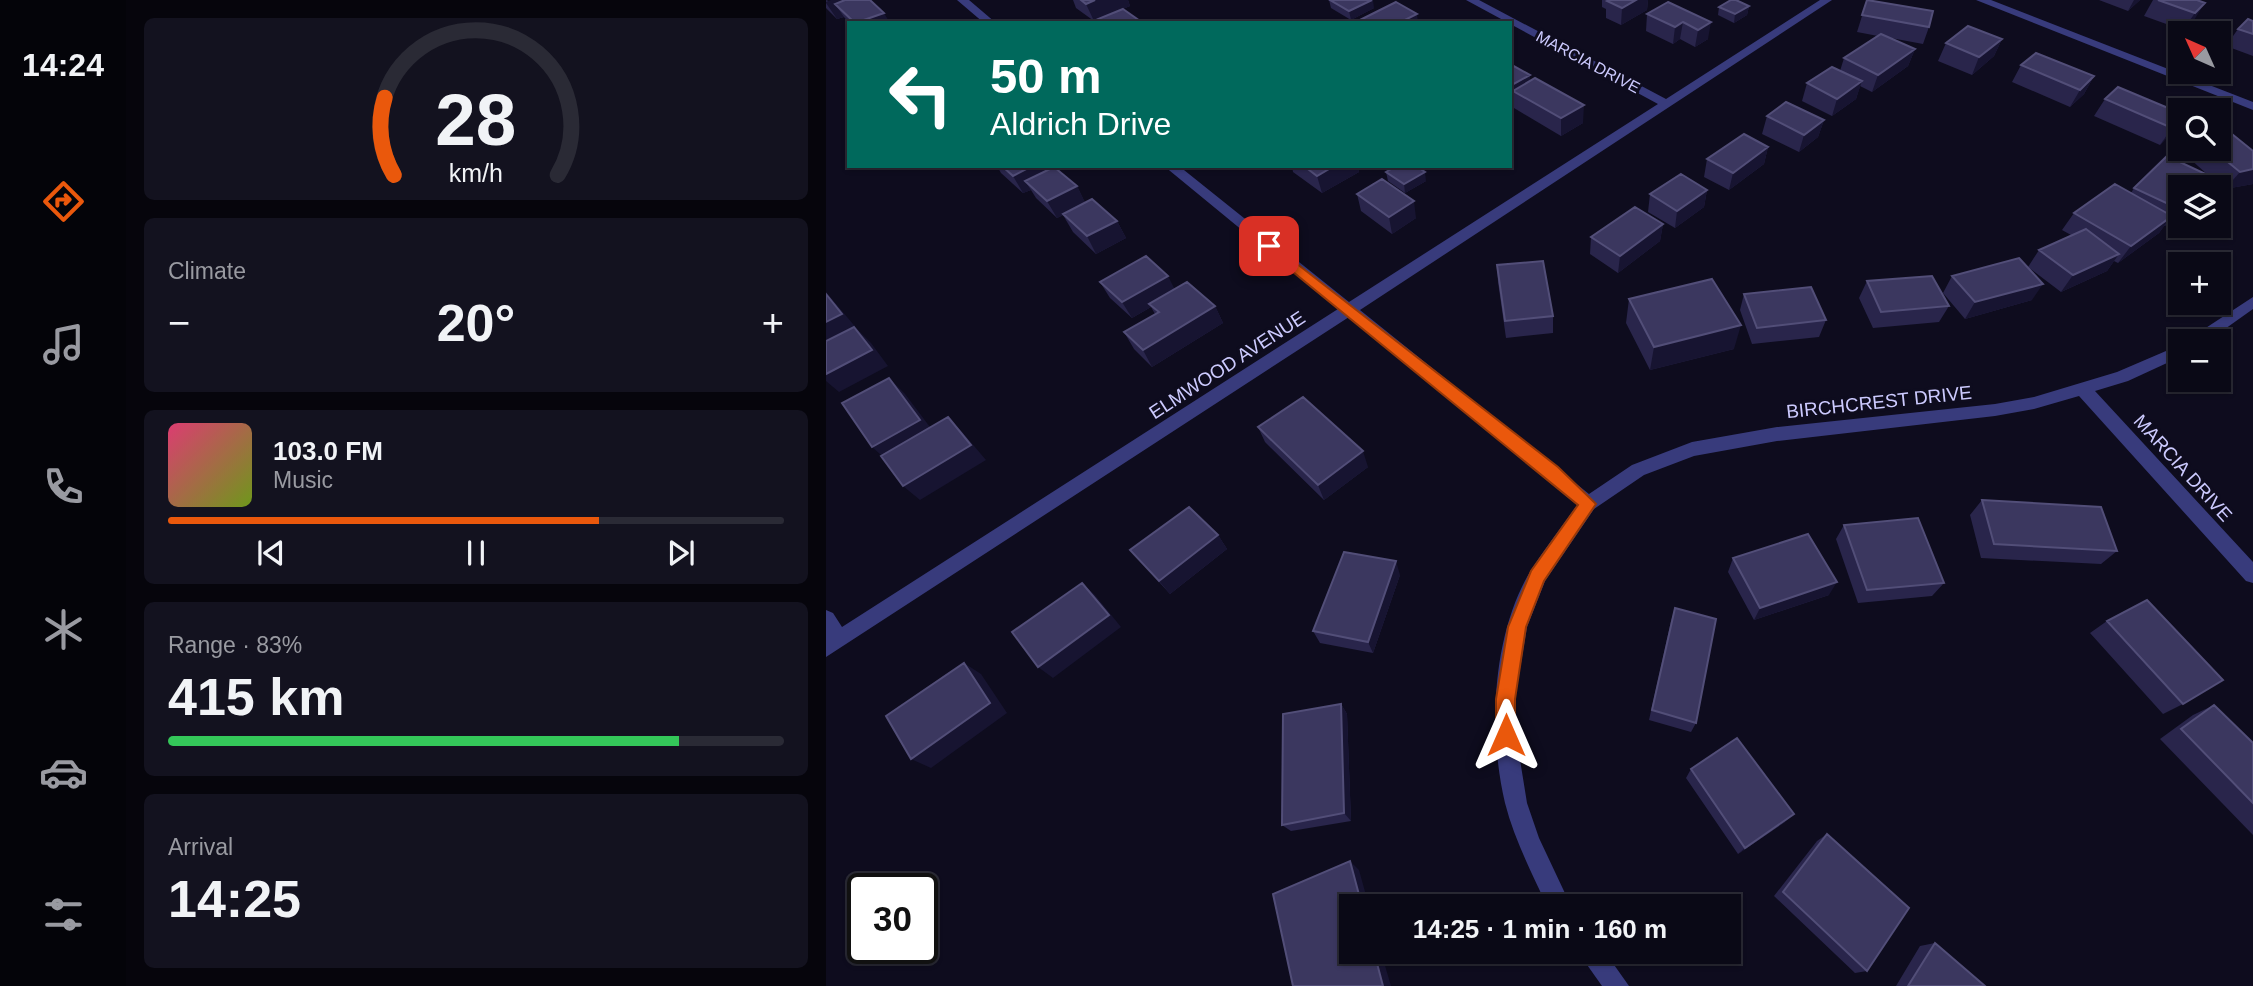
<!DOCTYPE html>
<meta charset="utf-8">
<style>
body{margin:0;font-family:Arial,sans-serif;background:#13121f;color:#f1f3f6;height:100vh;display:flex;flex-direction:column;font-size:26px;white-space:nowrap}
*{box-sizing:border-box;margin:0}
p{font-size:23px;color:#999aa1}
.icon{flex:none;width:38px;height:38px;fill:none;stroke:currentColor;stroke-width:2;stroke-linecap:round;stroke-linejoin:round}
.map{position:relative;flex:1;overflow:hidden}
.side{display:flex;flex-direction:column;gap:18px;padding:18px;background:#06050c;width:700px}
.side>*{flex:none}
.top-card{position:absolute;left:21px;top:21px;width:665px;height:147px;border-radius:0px;box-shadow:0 2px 5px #0004,0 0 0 2px #2a2a35;background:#00695c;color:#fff;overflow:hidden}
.needle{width:46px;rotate:315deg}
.fabs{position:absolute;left:1342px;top:21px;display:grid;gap:14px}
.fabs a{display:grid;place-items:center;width:63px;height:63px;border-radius:0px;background:#0a0916;box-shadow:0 2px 5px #0004,0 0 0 2px #2a2a35;font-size:35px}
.speed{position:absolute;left:21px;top:873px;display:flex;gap:14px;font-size:35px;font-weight:700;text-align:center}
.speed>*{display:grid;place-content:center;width:91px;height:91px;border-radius:50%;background:#0a0916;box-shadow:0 2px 5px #0004,0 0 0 2px #2a2a35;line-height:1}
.speed .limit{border:4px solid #111;border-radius:10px;background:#fff;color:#111}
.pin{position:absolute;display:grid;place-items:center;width:60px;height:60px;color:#fff;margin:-30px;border-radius:14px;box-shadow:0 4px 10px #0006}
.me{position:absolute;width:77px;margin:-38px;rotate:0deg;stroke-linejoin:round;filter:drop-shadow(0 0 5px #0008)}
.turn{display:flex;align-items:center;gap:24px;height:147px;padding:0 28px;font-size:32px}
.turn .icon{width:91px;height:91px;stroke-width:2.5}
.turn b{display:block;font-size:49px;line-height:60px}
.big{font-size:52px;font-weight:700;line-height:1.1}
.side .card{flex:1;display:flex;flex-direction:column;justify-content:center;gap:10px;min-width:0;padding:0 24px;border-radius:10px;background:#13121f}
.side .dial{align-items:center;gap:0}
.dial svg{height:182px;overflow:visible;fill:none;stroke:#2a2a35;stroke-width:7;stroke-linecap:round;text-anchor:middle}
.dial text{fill:#f1f3f6;stroke:none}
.song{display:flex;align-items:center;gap:21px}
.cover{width:84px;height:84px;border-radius:10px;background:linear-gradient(135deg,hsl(340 70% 55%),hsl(80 70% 35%))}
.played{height:7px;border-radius:4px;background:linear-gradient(90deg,#ea580c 70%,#2a2a35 70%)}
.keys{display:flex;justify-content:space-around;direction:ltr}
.heat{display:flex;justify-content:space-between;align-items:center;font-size:38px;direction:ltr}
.charge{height:10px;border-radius:5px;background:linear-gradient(90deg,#34c759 83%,#2a2a35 0)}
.trip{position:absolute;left:513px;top:894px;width:402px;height:70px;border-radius:0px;background:#0a0916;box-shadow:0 2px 5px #0004,0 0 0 2px #2a2a35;font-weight:700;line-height:70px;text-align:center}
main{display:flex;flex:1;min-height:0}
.tabs{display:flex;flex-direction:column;width:126px;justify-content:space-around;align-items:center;background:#040409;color:#999aa1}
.tabs .icon{width:49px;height:49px}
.tabs .selected{color:#ea580c}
.tabs b{font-size:32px;color:#f1f3f6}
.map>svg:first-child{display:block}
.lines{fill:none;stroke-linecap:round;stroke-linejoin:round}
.minor{fill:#383b7c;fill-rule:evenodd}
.wall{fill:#29254b}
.shaded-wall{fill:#171431}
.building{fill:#3b375f;stroke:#524e78;stroke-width:2}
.route{fill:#ea580c;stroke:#983908;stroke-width:2}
.labels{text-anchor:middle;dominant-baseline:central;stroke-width:6;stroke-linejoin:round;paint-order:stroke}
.far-street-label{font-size:16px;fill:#cccafe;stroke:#0e0c1e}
.street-label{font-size:19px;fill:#cccafe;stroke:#0e0c1e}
</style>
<main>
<nav class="tabs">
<b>14:24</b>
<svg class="icon selected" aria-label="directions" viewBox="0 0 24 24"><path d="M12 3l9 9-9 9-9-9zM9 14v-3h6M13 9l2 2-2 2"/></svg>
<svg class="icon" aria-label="music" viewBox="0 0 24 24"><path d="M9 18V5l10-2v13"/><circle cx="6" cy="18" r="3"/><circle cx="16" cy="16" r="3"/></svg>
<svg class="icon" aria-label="phone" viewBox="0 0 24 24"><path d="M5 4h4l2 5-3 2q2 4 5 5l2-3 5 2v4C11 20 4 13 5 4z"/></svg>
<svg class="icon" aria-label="climate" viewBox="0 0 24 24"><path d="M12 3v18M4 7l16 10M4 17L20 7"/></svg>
<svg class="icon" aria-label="car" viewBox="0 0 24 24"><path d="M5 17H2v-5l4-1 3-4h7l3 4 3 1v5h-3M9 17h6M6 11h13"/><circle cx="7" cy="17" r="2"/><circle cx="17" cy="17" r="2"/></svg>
<svg class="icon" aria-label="filters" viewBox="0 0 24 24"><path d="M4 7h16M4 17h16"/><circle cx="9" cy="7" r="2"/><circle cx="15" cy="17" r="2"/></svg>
</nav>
<section class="side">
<div class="card dial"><svg viewBox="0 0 100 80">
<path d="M14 69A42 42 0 1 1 86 69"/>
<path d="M14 69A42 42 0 0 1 10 35" stroke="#ea580c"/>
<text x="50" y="56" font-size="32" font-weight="700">28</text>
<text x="50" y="72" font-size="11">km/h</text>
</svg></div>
<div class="card"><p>Climate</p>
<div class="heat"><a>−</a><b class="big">20°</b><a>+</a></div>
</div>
<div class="card">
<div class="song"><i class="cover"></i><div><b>103.0 FM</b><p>Music</p></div></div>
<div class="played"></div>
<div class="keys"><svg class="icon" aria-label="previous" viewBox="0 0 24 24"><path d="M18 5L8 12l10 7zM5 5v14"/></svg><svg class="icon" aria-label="pause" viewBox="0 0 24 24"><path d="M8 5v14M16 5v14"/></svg><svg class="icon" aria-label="next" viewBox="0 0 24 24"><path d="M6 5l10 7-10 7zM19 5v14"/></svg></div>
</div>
<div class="card"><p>Range · 83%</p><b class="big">415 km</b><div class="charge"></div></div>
<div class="card"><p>Arrival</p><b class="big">14:25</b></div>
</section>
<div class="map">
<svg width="1427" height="986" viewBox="0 0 1427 986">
<rect width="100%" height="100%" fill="#0e0c1e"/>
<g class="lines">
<path class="minor" d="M131,0H143L170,23H158Z
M640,0H653L840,99L994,0H1006L534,310L763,494L806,465L866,442L951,427L1169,404L1208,397L1291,372L1354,345V357L1302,381L1269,391L1427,562V583L1420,581L1253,396L1208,409L1169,416L951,441L868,456L818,475L768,509L719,581L701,627L689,699L690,735L701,803L713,838L745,906H721C706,873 688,839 679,803C662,731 666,635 705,570C719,548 736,527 751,505L523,317L0,657V610L7,613L16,627L512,309L338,166H353L523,302L832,104Z
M1150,0H1165L1427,102V110Z
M1427,297V309L1382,341H1363L1366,337Z
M752,952H779L803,986H776Z"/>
</g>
<path class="wall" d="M0,0L64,23H23L18,17L11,19L0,8Z
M247,0H302L304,6L268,21L250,8Z
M503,0L548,8L525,20L505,8Z
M776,0H822L821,10L795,25L780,18V9L776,7Z
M1041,0L1103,27L1097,44L1065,38L1089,49L1082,66L1046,92L1034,86L1030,99L1006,116L976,101L981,83L1014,71L1018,58L1052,36L1031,32Z
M1273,0H1314L1302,11Z
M1327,0H1371L1368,20L1357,30L1318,16Z
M842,2L882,39L869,47L854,39L847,44L820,31L821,14Z
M923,6L921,15L908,23L892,15L893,7Z
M1427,21V56L1400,46L1412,29Z
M1176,39L1168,56L1146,75L1112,61L1120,43Z
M684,64L704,75V81L757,123L735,136L688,108L687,102L684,103Z
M1195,65L1268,76L1258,94L1244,107L1186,82Z
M1279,99L1354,113V121L1346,132L1334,145L1268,116Z
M941,116L998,120L992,137L973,152L936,134Z
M942,147L938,164L903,190L878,177L881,159Z
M1354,147V149H1393L1427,184L1399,189L1384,176L1354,210L1339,226H1338L1333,233L1292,263L1288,261L1281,271L1235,292L1202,267L1213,250L1245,235L1236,230L1248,213L1305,193L1308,188L1382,175L1353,149Z
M171,166H216L219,172L251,186L259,203L291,221L300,238L270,254L247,232L237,215L231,218L210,198L205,190L197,193L175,173Z
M466,166H531L533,172L496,193L467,172Z
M560,172L600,181L579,193L562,181Z
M881,190L878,207L849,228L822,212L824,194Z
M531,194L590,218L566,234L535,211Z
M837,224L834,241L792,273L764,254L765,237Z
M671,265L727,316V333L680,338L672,282Z
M1126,276L1206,300L1139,319L1117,293Z
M1041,281L1123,306L1113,322L1047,328L1033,298Z
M274,282L348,289L389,306L397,323L326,367L308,349L298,332L329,314L325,307L306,318L284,298Z
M918,294L1000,320L993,337L926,344L914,310Z
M803,299L908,349L824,370L800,323Z
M432,427L542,467L498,500L439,442Z
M1156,500L1291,551L1275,564L1155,558L1144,515Z
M1018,525L1118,583L1106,596L1032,603L1010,539Z
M392,535L401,549L344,594L304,550Z
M907,558L1003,595L928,620L902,572Z
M574,575L547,653L494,643L487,631Z
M849,608L870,723L865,732L823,720L845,621Z
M1281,621L1357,704L1337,714L1264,633Z
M515,704L521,714L525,821L465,831L456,825Z
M1388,705L1427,743V835L1334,739L1367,715Z
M865,769L959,822L912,854L860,778Z
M1001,834L1041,971L1029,973L948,896L991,841Z
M1109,943L1159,986H1070L1094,946Z"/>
<path class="shaded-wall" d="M5,0H30L9,4L18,17L11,19L0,3V2Z
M269,0H302L304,6L268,21L260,4Z
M547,0L548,8L525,20L523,11Z
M810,0H822L821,10L795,25L796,8Z
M1308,0H1314L1302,11Z
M1379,3L1368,20L1357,30L1369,13Z
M923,6L921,15L908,23L909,14Z
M58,13L64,23H31Z
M591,14L592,23H573Z
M857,22L854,39L847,44L849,27Z
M885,22L882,39L869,47L872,30Z
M1176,39L1168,56L1146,75L1153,57Z
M1089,49L1082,66L1046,92L1052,75Z
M704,75V92L687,91V102L684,103V86Z
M1268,76L1258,94L1244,107L1254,90Z
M1036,81L1030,99L1006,116L1011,99Z
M758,105L757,123L735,136V118Z
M1354,119L1346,132L1334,145L1346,128Z
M998,120L992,137L973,152L978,135Z
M942,147L938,164L903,190L907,173Z
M206,166H216L224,180L199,181L205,190L197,193L187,176Z
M508,166H531L533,172L496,193L491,176Z
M1427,169V184L1399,189L1414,172Z
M599,172L600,181L579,193L578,184Z
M251,186L260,204L231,218L221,201Z
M881,190L878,207L849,228L851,211Z
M588,201L590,218L566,234L563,217Z
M1354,207V210L1339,226Z
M1346,216L1333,233L1292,263L1305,246Z
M291,221L300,238L270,254L261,236Z
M837,224L834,241L792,273L794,256Z
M1293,254L1281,271L1235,292L1247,275Z
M342,276L350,292L323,304L325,307L306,318L296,302Z
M1217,284L1206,300L1139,319L1149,302Z
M0,292L32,330L45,343L62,366L13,392L0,381Z
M389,306L397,323L326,367L317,350Z
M915,325L908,349L824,370L828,347Z
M63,378L79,394L110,435L63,462L46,447Z
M122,417L137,433L160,460L94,500L77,486Z
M537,451L542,467L498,500L492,485Z
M392,535L401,549L344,594L333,581Z
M570,561L574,575L547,653L542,642Z
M1011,582L1003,595L928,620L934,608Z
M256,583L269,595L295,627L227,678L212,667Z
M138,663L155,674L181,713L105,768L85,759Z
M515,704L521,714L525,821L518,813Z
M968,814L959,822L912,854L919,848Z
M524,861L533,870L543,906H536Z
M548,952H555L565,986H557Z"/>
<path class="building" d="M19,0H44L58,13L29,23L9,4Z
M255,0H269L260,4Z
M504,0H546L523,11Z
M783,0H810L796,8L781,1Z
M905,0H910L923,6L909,14L893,7Z
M1041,0L1107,11L1103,27L1036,15Z
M1332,0H1371L1379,3L1369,13Z
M570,2L591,14L573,23H528Z
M842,2L885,22L872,30L857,22L849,27L821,14Z
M297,9L314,21L311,23H276L272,19Z
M1422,19L1427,21V34L1412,29Z
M1142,26L1176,39L1153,57L1120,43Z
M1055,34L1089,49L1052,75L1018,58Z
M1210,53L1268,76L1254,90L1195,65Z
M684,64L704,75L684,86Z
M1006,67L1036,81L1011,99L981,83Z
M709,78L758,105L735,118L687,91Z
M1292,87L1354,113V119L1346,128L1279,99Z
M960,102L998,120L978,135L941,116Z
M1393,126H1396L1427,151V169L1414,172L1386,149H1393Z
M918,134L942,147L907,173L881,159Z
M1341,156L1384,176L1373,187H1354V207L1353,209L1308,188Z
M176,166H206L187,176Z
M478,166H508L491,176Z
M570,166H590L599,172L578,184L560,172Z
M228,167L251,186L221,201L199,181Z
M855,174L881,190L851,211L824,194Z
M556,179L588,201L563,217L531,194Z
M1289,184L1346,216L1305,246L1248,213Z
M266,199L291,221L261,236L237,214Z
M809,207L837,224L794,256L765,237Z
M1260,229L1293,254L1247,275L1213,250Z
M320,256L342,276L296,302L274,282Z
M1193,258L1217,284L1149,302L1126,276Z
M717,261L727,316L679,321L671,265Z
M1106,276L1123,306L1055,312L1041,281Z
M886,279L915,325L828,347L803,299Z
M361,282L389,306L317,350L298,332L333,312L323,304Z
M985,287L1000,320L931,328L918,294Z
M0,294L16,314L0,322Z
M28,327L46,350L0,374V341Z
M63,378L94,420L46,447L16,403Z
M477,397L537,451L492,485L432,427Z
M122,417L145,445L77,486L55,456Z
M1156,500L1275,507L1291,551L1168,544Z
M363,507L392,535L333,581L304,550Z
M1092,518L1118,583L1041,590L1018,525Z
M982,534L1011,582L934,608L907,558Z
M518,552L570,561L542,642L487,631Z
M256,583L283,615L212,667L186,632Z
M1321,600L1397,680L1357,704L1281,621Z
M849,608L890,619L870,723L826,710Z
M138,663L164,703L85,759L60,716Z
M515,704L518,813L456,825L457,714Z
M1388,705L1427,743V803L1355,729Z
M911,738L968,814L919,848L865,769Z
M1001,834L1083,908L1041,971L957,892Z
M524,861L536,906H525V952H548L557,986H467L447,894Z
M1109,943L1159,986H1082Z"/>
<path class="route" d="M443,242L732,467L770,504L718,581L700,627L689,699V735L686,742L680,744L673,742L670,735V699L682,627L705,571L752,505L439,249L437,246Z"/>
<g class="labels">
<g class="far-street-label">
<text transform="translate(762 62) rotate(28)">MARCIA DRIVE</text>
</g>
<g class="street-label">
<text transform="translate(401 365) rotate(-33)">ELMWOOD AVENUE</text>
<text transform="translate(1053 402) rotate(-6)">BIRCHCREST DRIVE</text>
<text transform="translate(1357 468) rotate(48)">MARCIA DRIVE</text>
</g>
</g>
</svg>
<div class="fabs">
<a><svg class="needle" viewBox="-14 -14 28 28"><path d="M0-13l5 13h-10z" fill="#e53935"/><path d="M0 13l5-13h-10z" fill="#999aa1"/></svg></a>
<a><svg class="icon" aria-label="search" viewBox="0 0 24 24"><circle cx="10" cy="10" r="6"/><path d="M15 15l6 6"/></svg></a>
<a><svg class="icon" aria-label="layers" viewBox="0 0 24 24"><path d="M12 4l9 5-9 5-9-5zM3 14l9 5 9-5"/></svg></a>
<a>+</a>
<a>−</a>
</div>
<div class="speed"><div class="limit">30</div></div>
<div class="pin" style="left:443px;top:246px;background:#d93025"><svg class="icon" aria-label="arrive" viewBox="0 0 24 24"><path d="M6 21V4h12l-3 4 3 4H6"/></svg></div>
<svg class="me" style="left:680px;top:735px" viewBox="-20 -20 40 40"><path d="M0-17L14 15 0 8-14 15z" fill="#ea580c" stroke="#fff" stroke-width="4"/></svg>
<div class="trip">14:25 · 1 min · 160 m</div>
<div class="top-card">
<div class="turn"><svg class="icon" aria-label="left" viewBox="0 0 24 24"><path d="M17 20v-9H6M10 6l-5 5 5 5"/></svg><div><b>50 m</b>Aldrich Drive</div></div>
</div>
</div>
</main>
